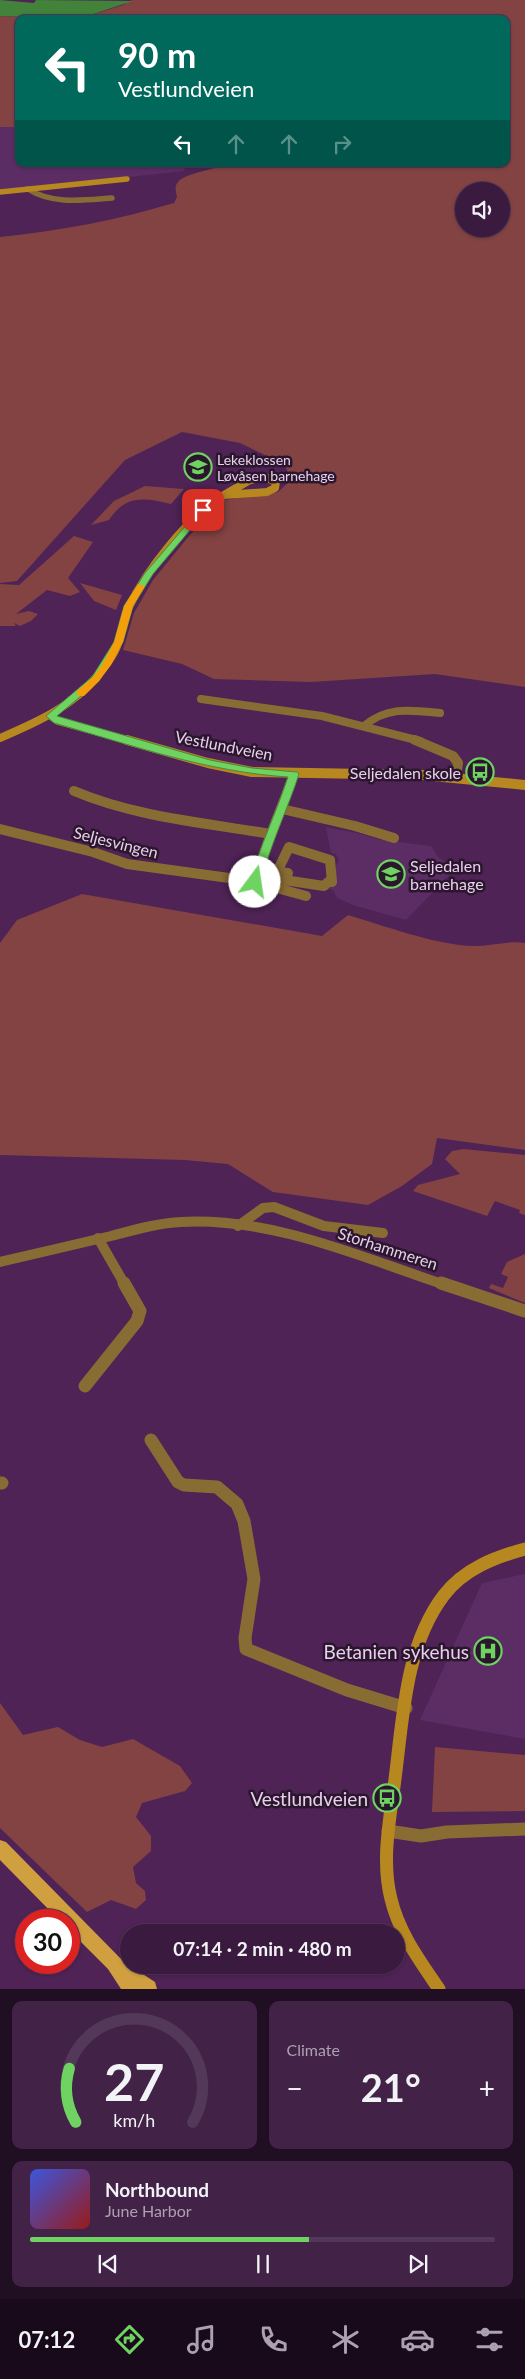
<!DOCTYPE html>
<meta charset="utf-8">
<style>
body{margin:0;font-family:Lato,sans-serif;background:#422347;color:#f1f3f6;height:100vh;display:flex;flex-direction:column;font-size:19px;white-space:nowrap}
*{box-sizing:border-box;margin:0}
p{font-size:16px;color:#aca1b1}
.icon{flex:none;width:28px;height:28px;fill:none;stroke:currentColor;stroke-width:2;stroke-linecap:round;stroke-linejoin:round}
.map{position:relative;height:1989px;overflow:hidden}
.panel{display:flex;flex-direction:column;gap:12px;padding:12px;background:#200e23;flex:1}
.panel>*{flex:none}
.guide{position:absolute;left:15px;top:15px;width:495px;height:152px;border-radius:10px;box-shadow:0 1px 4px #0004,0 0 0 1px #543859;background:#00695c;color:#fff;overflow:hidden}
.tools{position:absolute;left:455px;top:182px;display:grid;gap:10px}
.tools a{display:grid;place-items:center;width:55px;height:55px;border-radius:50%;background:#3b1a40;box-shadow:0 1px 4px #0004,0 0 0 1px #543859;font-size:25px}
.speed{position:absolute;left:15px;top:1909px;display:flex;gap:10px;font-size:25px;font-weight:700;text-align:center}
.speed>*{display:grid;place-content:center;width:65px;height:65px;border-radius:50%;background:#3b1a40;box-shadow:0 1px 4px #0004,0 0 0 1px #543859;line-height:1}
.speed .limit{border:8px solid #d22;background:#fff;color:#111}
.pin{position:absolute;display:grid;place-items:center;width:42px;height:42px;color:#fff;margin:-21px;border-radius:10px;box-shadow:0 2px 8px #0006}
.me{position:absolute;width:55px;margin:-28px;rotate:14deg;stroke-linejoin:round;filter:drop-shadow(0 0 4px #0008)}
.turn{display:flex;align-items:center;gap:18px;height:105px;padding:0 20px;font-size:22px}
.turn .icon{width:65px;height:65px;stroke-width:2.5}
.turn b{display:block;font-size:35px;line-height:42px}
.lanes{display:flex;align-items:center;height:48px;padding:0 20px;background:#0003;justify-content:center;gap:25px;direction:ltr}
.lanes .off{opacity:.35}
.big{font-size:38px;font-weight:700;line-height:1.1}
.panel .widget{flex:1;display:flex;flex-direction:column;justify-content:center;gap:8px;min-width:0;padding:0 18px;border-radius:10px;background:#422347}
.panel .dial{align-items:center;gap:0}
.dial svg{height:130px;overflow:visible;fill:none;stroke:#543859;stroke-width:7;stroke-linecap:round;text-anchor:middle}
.dial text{fill:#f1f3f6;stroke:none}
.song{display:flex;align-items:center;gap:15px}
.cover{width:60px;height:60px;border-radius:8px;background:linear-gradient(135deg,hsl(230 70% 55%),hsl(0 70% 35%))}
.played{height:5px;border-radius:2px;background:linear-gradient(90deg,#6ed360 60%,#543859 60%)}
.keys{display:flex;justify-content:space-around;direction:ltr}
.heat{display:flex;justify-content:space-between;align-items:center;font-size:28px;direction:ltr}
.panel .tiles{flex:1;display:grid;gap:12px;grid-template-columns:1fr 1fr}
.widget:last-child{grid-column:span 2}
.trip{position:absolute;left:120px;top:1924px;width:285px;height:50px;border-radius:25px;background:#3b1a40;box-shadow:0 1px 4px #0004,0 0 0 1px #543859;font-weight:700;line-height:50px;text-align:center}
.tabs{display:flex;height:80px;justify-content:space-around;align-items:center;background:#180a1a;color:#aca1b1}
.tabs .icon{width:35px;height:35px}
.tabs .active{color:#6ed360}
.tabs b{font-size:22px;color:#f1f3f6}
.map>svg:first-child{display:block}
.built{fill:#5c2d65}
.green{fill:#834343;fill-rule:evenodd}
.water{fill:#42823a}
.lines{fill:none;stroke-linecap:round;stroke-linejoin:round}
.street-far3{stroke:#896c34;stroke-width:5.5}
.street-far2{stroke:#896c34;stroke-width:8}
.street-far1{stroke:#896c34;stroke-width:10}
.street{stroke:#896c34;stroke-width:13}
.secondary-far3{stroke:#b78720;stroke-width:5.5}
.secondary-far2{stroke:#b78720;stroke-width:8}
.secondary-far1{stroke:#b78720;stroke-width:10}
.secondary{stroke:#b78720;stroke-width:13}
.primary{fill:#d0a040;fill-rule:evenodd}
.route{fill:#6ed360;stroke:#48893e}
.slow{fill:#f59e0b}
.labels{text-anchor:middle;dominant-baseline:central;stroke-width:5;stroke-linejoin:round;paint-order:stroke}
.far-poi-label{font-size:14px;fill:#e9cfed;stroke:#2a172d;text-anchor:start}
.street-label{font-size:16px;fill:#e9cfed;stroke:#2a172d}
.poi-label{font-size:16px;fill:#e9cfed;stroke:#2a172d;text-anchor:end}
.near-poi-label{font-size:19px;fill:#e9cfed;stroke:#2a172d;text-anchor:end}
</style>
<div class="map">
<svg width="525" height="1989" viewBox="0 0 525 1989">
<rect width="100%" height="100%" fill="#4f2356"/>
<path class="built" d="M19,122V164H185L184,171L0,191V123Z
M326,827L357,833L381,840L431,846L438,857L447,863L453,871L406,920L356,906L337,898L334,891L325,887L339,860L336,854L331,853Z
M525,1574V1739L420,1720L482,1583Z"/>
<path class="green" d="M132,0H525V687L435,674L311,682L214,679L182,664L123,650L134,613L153,580L189,536L224,500L278,492L291,480L285,465L240,443L182,432L125,460L17,581L0,583V237C59,231 117,220 174,203L177,197C176,192 174,186 178,182C185,173 217,169 228,164H506V19H78L123,5ZM464,191H501V229H464Z
M0,16L53,19H19V127H0Z
M145,486L184,489L171,504C145,498 126,494 109,520L91,525L114,501Z
M74,536L93,542L68,578L80,592L70,596L47,590L16,614L29,611L38,614L31,621L20,626L14,623L16,626H0V584L19,585Z
M80,583L122,595L116,610L94,601Z
M82,894L322,936L348,915C385,926 433,944 471,946C489,947 507,940 525,943V1150L437,1138L432,1164L402,1186L368,1205L273,1192L228,1164L185,1160L0,1155V943L17,920Z
M463,1149L525,1155V1215L519,1213L520,1210L495,1201L487,1216L413,1191L418,1185L460,1174L445,1159L452,1151Z
M525,1254V1303L489,1288L491,1284L503,1288L508,1277L501,1274L507,1262Z
M0,1703L23,1735L58,1727L80,1740L102,1747L133,1739L180,1766L192,1783L185,1791L142,1803L136,1817L151,1836V1851L133,1867L136,1883L145,1891L146,1900L136,1909L111,1900L87,1912L0,1828Z
M435,1747L525,1755V1811L432,1812Z"/>
<path class="water" d="M0,0L34,3L36,0L133,1L78,19L0,16Z"/>
<g class="lines">
<path class="street-far3" d="M28,189C53,205 84,200 112,198"/>
<path class="street-far2" d="M201,699L322,716L420,741
M364,726C387,706 411,710 440,713"/>
<path class="street-far1" d="M415,740L453,756L458,763L456,777
M74,791C135,817 206,823 271,834
M282,809L355,826L394,838
M0,829L93,852L127,864L251,881L306,896
M289,847L330,860L332,882H328L324,886L284,880L288,873L277,872Z
M255,882C265,844 281,811 294,774
M238,1226L263,1208L274,1207L324,1226L383,1233
M98,1238L125,1285
M0,1262C37,1253 74,1245 111,1236C134,1230 158,1223 181,1222C272,1217 361,1257 445,1285"/>
<path class="street" d="M441,1283L525,1311
M85,1386L137,1321L140,1311L124,1283
M151,1440L178,1482L184,1485L217,1487L237,1504L244,1521L254,1579L245,1638L246,1649L347,1690L406,1708
M0,1483H2
M388,1831L421,1836L447,1832L525,1829"/>
<path class="secondary-far3" d="M0,192L127,179"/>
<path class="secondary-far2" d="M265,477L276,482L275,488L267,492L224,495L250,480Z
M51,716L58,721L131,741
M0,738C35,723 74,706 98,675C106,665 116,653 119,640C123,629 123,617 129,607C147,569 188,517 224,495"/>
<path class="secondary-far1" d="M127,740L208,763L252,772L422,775L525,785"/>
<path class="secondary" d="M439,1989C420,1961 399,1933 391,1899C381,1860 390,1819 395,1779C403,1718 405,1646 444,1595C464,1569 495,1557 525,1549"/>
<path class="primary" d="M0,1840L6,1842L124,1962L155,1982L157,1989H121L108,1969L69,1930V1920H59L0,1860Z"/>
</g>
<path class="route" d="M200,509L207,510L153,574L133,606L123,642L99,681L57,716L210,760L252,768L297,772L299,774C287,811 270,845 261,882L255,885L250,882C260,846 276,813 288,777C208,772 131,745 54,723L46,716L92,677L114,642L124,606L145,573Z"/>
<path class="slow" d="M138,584L145,586L133,606L123,642L111,665L99,681L84,696H77V691L93,677L102,665L114,642L124,606Z"/>
<defs>
<g id="school-ring" transform="scale(1.4375)"><circle r="9.5" fill="#2a172d" stroke="#6ed360" stroke-width="1.5"/><path d="M0-5L7-2L0 1L-7-2ZM-4 1L0 2.5L4 1V4Q0 6-4 4Z" fill="#6ed360"/></g>
<g id="bus-ring" transform="scale(1.4375)"><circle r="9.5" fill="#2a172d" stroke="#6ed360" stroke-width="1.5"/><path d="M-5-6H5V4H4V6H2V4H-2V6H-4V4H-5ZM-3.5-4V0h7V-4ZM-3.5 1.2v1.5H-2V1.2ZM2 1.2v1.5H3.5V1.2Z" fill="#6ed360"/></g>
<g id="hospital-ring" transform="scale(1.4375)"><circle r="9.5" fill="#2a172d" stroke="#6ed360" stroke-width="1.5"/><path d="M-5-5h3v3.5h4V-5h3V5h-3V1.5h-4V5h-3Z" fill="#6ed360"/></g>
</defs>
<g fill-rule="evenodd">
<use href="#school-ring" x="198" y="467"/>
<use href="#bus-ring" x="480" y="772"/>
<use href="#school-ring" x="391" y="874"/>
<use href="#hospital-ring" x="488" y="1651"/>
<use href="#bus-ring" x="387" y="1798"/>
</g>
<g class="labels">
<g class="far-poi-label">
<text x="217" y="459">Lekeklossen<tspan x="217" dy="16">Løvåsen barnehage</tspan></text>
</g>
<g class="street-label">
<text transform="translate(224 745) rotate(11)">Vestlundveien</text>
<text transform="translate(116 842) rotate(14)">Seljesvingen</text>
<text transform="translate(388 1248) rotate(18)">Storhammeren</text>
</g>
<g class="poi-label">
<text x="461" y="772">Seljedalen skole</text>
<text x="410" y="865" text-anchor="start">Seljedalen<tspan x="410" dy="18">barnehage</tspan></text>
</g>
<g class="near-poi-label">
<text x="469" y="1651">Betanien sykehus</text>
<text x="368" y="1798">Vestlundveien</text>
</g>
</g>
</svg>
<div class="tools">
<a><svg class="icon" aria-label="sound" viewBox="0 0 24 24"><path d="M4 9h4l5-4v14l-5-4H4zM17 9q2 3 0 6"/></svg></a>
</div>
<div class="speed"><div class="limit">30</div></div>
<div class="pin" style="left:203px;top:510px;background:#d93025"><svg class="icon" aria-label="arrive" viewBox="0 0 24 24"><path d="M6 21V4h12l-3 4 3 4H6"/></svg></div>
<svg class="me" style="left:255px;top:882px" viewBox="-20 -20 40 40"><circle r="19" fill="#fff"/><path d="M0-13L10 11 0 6-10 11z" fill="#6ed360"/></svg>
<div class="trip">07:14 · 2 min · 480 m</div>
<div class="guide">
<div class="turn"><svg class="icon" aria-label="left" viewBox="0 0 24 24"><path d="M17 20v-9H6M10 6l-5 5 5 5"/></svg><div><b>90 m</b>Vestlundveien</div></div>
<div class="lanes"><svg class="icon" aria-label="left" viewBox="0 0 24 24"><path d="M17 20v-9H6M10 6l-5 5 5 5"/></svg><svg class="icon off" aria-label="ahead" viewBox="0 0 24 24"><path d="M12 20V5M6 11l6-6 6 6"/></svg><svg class="icon off" aria-label="ahead" viewBox="0 0 24 24"><path d="M12 20V5M6 11l6-6 6 6"/></svg><svg class="icon off" aria-label="right" viewBox="0 0 24 24"><path d="M7 20v-9h11M14 6l5 5-5 5"/></svg></div>
</div>
</div>
<section class="panel">
<div class="tiles">
<div class="widget dial"><svg viewBox="0 0 100 80">
<path d="M14 69A42 42 0 1 1 86 69"/>
<path d="M14 69A42 42 0 0 1 10 36" stroke="#6ed360"/>
<text x="50" y="56" font-size="32" font-weight="700">27</text>
<text x="50" y="72" font-size="11">km/h</text>
</svg></div>
<div class="widget"><p>Climate</p>
<div class="heat"><a>−</a><b class="big">21°</b><a>+</a></div>
</div>
<div class="widget">
<div class="song"><i class="cover"></i><div><b>Northbound</b><p>June Harbor</p></div></div>
<div class="played"></div>
<div class="keys"><svg class="icon" aria-label="previous" viewBox="0 0 24 24"><path d="M18 5L8 12l10 7zM5 5v14"/></svg><svg class="icon" aria-label="pause" viewBox="0 0 24 24"><path d="M8 5v14M16 5v14"/></svg><svg class="icon" aria-label="next" viewBox="0 0 24 24"><path d="M6 5l10 7-10 7zM19 5v14"/></svg></div>
</div>
</div>
</section>
<nav class="tabs">
<b>07:12</b>
<svg class="icon active" aria-label="directions" viewBox="0 0 24 24"><path d="M12 3l9 9-9 9-9-9zM9 14v-3h6M13 9l2 2-2 2"/></svg>
<svg class="icon" aria-label="music" viewBox="0 0 24 24"><path d="M9 18V5l10-2v13"/><circle cx="6" cy="18" r="3"/><circle cx="16" cy="16" r="3"/></svg>
<svg class="icon" aria-label="phone" viewBox="0 0 24 24"><path d="M5 4h4l2 5-3 2q2 4 5 5l2-3 5 2v4C11 20 4 13 5 4z"/></svg>
<svg class="icon" aria-label="climate" viewBox="0 0 24 24"><path d="M12 3v18M4 7l16 10M4 17L20 7"/></svg>
<svg class="icon" aria-label="car" viewBox="0 0 24 24"><path d="M5 17H2v-5l4-1 3-4h7l3 4 3 1v5h-3M9 17h6M6 11h13"/><circle cx="7" cy="17" r="2"/><circle cx="17" cy="17" r="2"/></svg>
<svg class="icon" aria-label="filters" viewBox="0 0 24 24"><path d="M4 7h16M4 17h16"/><circle cx="9" cy="7" r="2"/><circle cx="15" cy="17" r="2"/></svg>
</nav>
